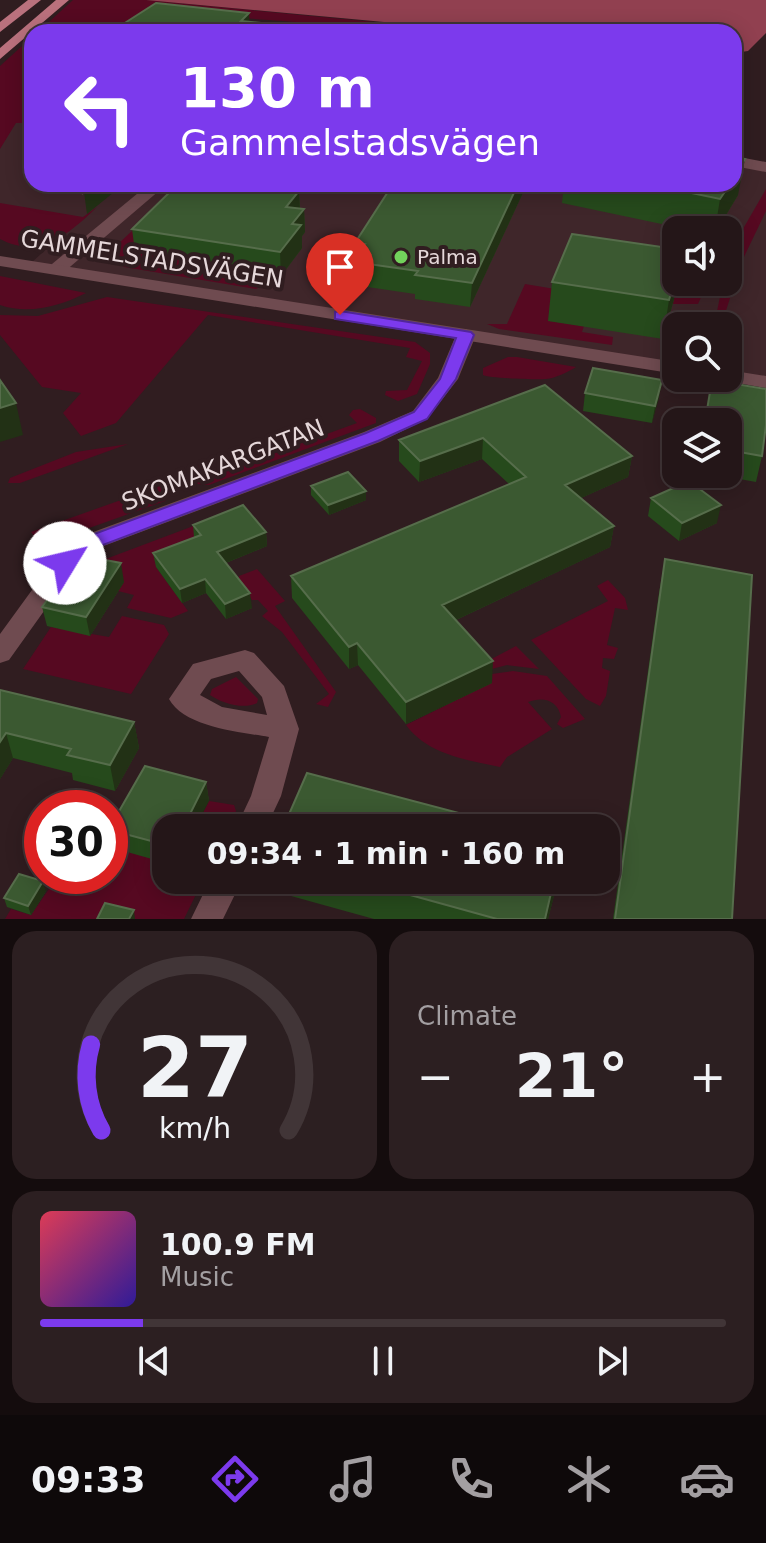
<!DOCTYPE html>
<meta charset="utf-8">
<style>
body{margin:0;font-family:"DejaVu Sans",sans-serif;background:#2c1f21;color:#f1f3f6;height:100vh;display:flex;flex-direction:column;font-size:30px;white-space:nowrap}
*{box-sizing:border-box;margin:0}
p{font-size:26px;color:#a39fa2}
.icon{flex:none;width:44px;height:44px;fill:none;stroke:currentColor;stroke-width:2;stroke-linecap:round;stroke-linejoin:round}
.map{position:relative;height:919px;overflow:hidden}
.panel{display:flex;flex-direction:column;gap:12px;padding:12px;background:#140c0d;flex:1}
.panel>*{flex:none}
.banner{position:absolute;left:24px;top:24px;width:718px;height:168px;border-radius:24px;box-shadow:0 4px 20px #0003,0 0 0 2px #413537;background:#7c3aed;color:#fff;overflow:hidden}
.controls{position:absolute;left:662px;top:216px;display:grid;gap:16px}
.controls a{display:grid;place-items:center;width:80px;height:80px;border-radius:16px;background:#241618;box-shadow:0 4px 20px #0003,0 0 0 2px #413537;font-size:40px}
.speed{position:absolute;left:24px;top:790px;display:flex;gap:16px;font-size:40px;font-weight:700;text-align:center}
.speed>*{display:grid;place-content:center;width:104px;height:104px;border-radius:50%;background:#241618;box-shadow:0 4px 20px #0003,0 0 0 2px #413537;line-height:1}
.speed .limit{border:12px solid #d22;background:#fff;color:#111}
.pin{position:absolute;display:grid;place-items:center;width:68px;height:68px;color:#fff;margin:-82px -34px;border-radius:50% 50% 50% 0;rotate:-45deg;box-shadow:0 0 8px #0007}
.pin .icon{rotate:45deg}
.me{position:absolute;width:88px;margin:-44px;rotate:54deg;stroke-linejoin:round;filter:drop-shadow(0 0 6px #0008)}
.turn{display:flex;align-items:center;gap:28px;height:168px;padding:0 24px;font-size:36px}
.turn .icon{width:104px;height:104px;stroke-width:2.5}
.turn b{display:block;font-size:56px;line-height:68px}
.big{font-size:60px;font-weight:600;line-height:1.1}
.panel .widget{flex:1;display:flex;flex-direction:column;justify-content:center;gap:12px;min-width:0;padding:0 28px;border-radius:24px;background:#2c1f21}
.panel .dial{align-items:center;gap:0}
.dial svg{height:208px;overflow:visible;fill:none;stroke:#413537;stroke-width:7;stroke-linecap:round;text-anchor:middle}
.dial text{fill:#f1f3f6;stroke:none}
.song{display:flex;align-items:center;gap:24px}
.cover{width:96px;height:96px;border-radius:12px;background:linear-gradient(135deg,hsl(350 70% 55%),hsl(250 70% 35%))}
.played{height:8px;border-radius:4px;background:linear-gradient(90deg,#7c3aed 15%,#413537 15%)}
.keys{display:flex;justify-content:space-around;direction:ltr}
.heat{display:flex;justify-content:space-between;align-items:center;font-size:44px;direction:ltr}
.panel .tiles{flex:1;display:grid;gap:12px;grid-template-columns:1fr 1fr}
.widget:last-child{grid-column:span 2}
.trip{position:absolute;left:152px;top:814px;width:468px;height:80px;border-radius:24px;background:#241618;box-shadow:0 4px 20px #0003,0 0 0 2px #413537;font-weight:600;line-height:80px;text-align:center}
.dock{display:flex;height:128px;justify-content:space-around;align-items:center;background:#0e090a;color:#a39fa2}
.dock .icon{width:56px;height:56px}
.dock .active{color:#7c3aed}
.dock b{font-size:36px;color:#f1f3f6}
.map>svg:first-child{display:block}
.built{fill:#3f262a;fill-rule:evenodd}
.green{fill:#560921}
.water{fill:#914050}
.lines{fill:none;stroke-linecap:round;stroke-linejoin:round}
.minor{fill:#6f4b50;fill-rule:evenodd}
.tertiary{fill:#6f4b50;fill-rule:evenodd}
.primary{fill:#ba717d;fill-rule:evenodd}
.wall{fill:#264a1c}
.shaded-wall{fill:#223115}
.building{fill:#3b5931;stroke:#566d4b;stroke-width:2}
.route{fill:#7c3aed;stroke:#51269a;stroke-width:2}
.poi-dot{fill:#73d25c;stroke:#301d20;stroke-width:3}
.labels{text-anchor:middle;dominant-baseline:central;stroke-width:8;stroke-linejoin:round;paint-order:stroke}
.far-poi-label{font-size:20px;fill:#e5d7d9;stroke:#301d20;text-anchor:start}
.street-label{font-size:24px;fill:#e5d7d9;stroke:#301d20}
</style>
<div class="map">
<svg width="766" height="919" viewBox="0 0 766 919">
<rect width="100%" height="100%" fill="#301d20"/>
<path class="built" d="M32,98V184H734V161L766,167V382L728,376V326H676V367L31,263L81,218L0,205V145ZM676,230H728V282H676Z"/>
<path class="green" d="M73,0H146L375,22L443,32H359L337,25L228,17L122,24L114,32H38Z
M32,37V114L25,123H16L0,149V66Z
M180,186L281,276L256,289L124,267L117,260V245Z
M766,189V211L742,261L721,326H714L723,282H728V255Z
M0,203L83,217L97,207C70,233 40,260 0,239Z
M0,276L86,293C60,306 29,315 0,305Z
M677,282H708L698,304H673Z
M525,284L561,290L549,321L584,326L582,332L613,337L612,345L499,329L487,324H507Z
M107,297L415,342L430,353V364L417,394L398,401L385,395L386,391L407,390L422,361L406,357L410,348L208,315L116,423L81,436L63,413L81,393L42,387L0,335V315L38,316Z
M508,357H517L576,367C568,372 556,378 546,379C537,380 487,378 483,375V368Z
M360,409L376,418V423L209,485L198,484L190,474L193,468L205,463L217,474L357,423L349,415L353,410Z
M128,444L20,483H8L10,478L76,452Z
M166,484L170,490L165,501L50,542L38,541L31,532Z
M236,510L195,539L230,584L206,593L156,567L188,611L171,618L127,608L134,595L118,591L124,582L95,563Z
M257,569L285,601L275,606L336,692L328,707L316,704L329,694L282,632L262,616L268,611L258,600H252L238,584L239,576Z
M608,580L625,598L628,610L615,608L607,645L618,648L614,659L603,658L602,668L610,671L606,696L600,706L586,699L531,640L608,601L597,586Z
M122,616L164,625L169,634L131,694L23,669L51,627L109,637Z
M516,646L539,669L507,665L484,671L478,666Z
M513,671L547,676L585,719L563,728L557,724L561,717C558,700 543,696 528,702L552,729L507,757L500,767C466,760 427,754 406,725L491,683L492,674Z
M236,677L258,699L257,703C244,710 221,703 210,695L212,689Z
M209,801L234,805L236,811L228,828H195Z
M110,824L166,863V880H203L184,919H5L11,909L31,915L58,876H110Z"/>
<path class="water" d="M146,0H766V33L748,51L734,53V32H456L384,22Z"/>
<g class="lines">
<path class="minor" d="M734,156L766,162V172L734,166Z
M149,184H167L64,272H52L49,268L52,264Z
M466,329L476,335L458,379L427,419L380,442L93,550L74,569L9,660L0,663V634L56,557L77,538L364,432L413,411L438,378L456,335Z
M245,650L254,653L284,686L299,729L281,796L266,828H236L251,796L269,737C240,732 184,727 169,699L193,664ZM239,671L262,697L267,715L222,707L200,695L211,679Z
M210,880H242L223,919H191Z"/>
<path class="tertiary" d="M0,256L676,362V374L0,266Z
M728,370L766,376V388L721,380L719,378H728Z"/>
<path class="primary" d="M28,0H41L0,32V22Z
M56,0H69L0,59V48Z"/>
</g>
<path class="wall" d="M393,184H527L470,307L415,299V294L354,285L355,243Z
M564,184H734L738,195L717,230H690L562,203Z
M299,191L300,209H304L305,232L302,236V248L281,276L135,252L132,229Z
M552,282L677,288L663,339L548,321Z
M662,380L652,423L583,411L585,393Z
M545,385L632,456L628,477L581,498L614,526L610,547L456,620L492,683L406,724L358,665L349,669L292,598L291,576L509,484L482,459L419,482L399,461V440Z
M728,422L762,456L756,482L712,474H728Z
M311,486L366,500L329,515L311,495Z
M651,498L717,523L679,541L648,516Z
M193,525L266,532L267,546L226,563L252,608L226,619L206,593L182,603L156,567L153,553L194,537Z
M665,559L732,919H613L659,593Z
M124,582L90,636L47,626L42,607Z
M0,690L134,722L139,748L115,791L73,780L72,773L13,758L0,779Z
M206,782L209,801L166,828V863L113,848L110,836V827Z
M272,880H558L548,919H374L273,891Z
M46,891L31,915L7,907L4,898Z"/>
<path class="shaded-wall" d="M249,13L250,32L241,21Z
M745,159L738,195L717,230H715L720,199L730,184H734V177Z
M94,184H124L87,214L84,192Z
M518,184H527L470,307L472,283Z
M299,191L300,213L286,207Z
M304,209L305,232L302,236V248L281,276L280,252L292,224Z
M676,276V282H678L677,288L663,339L669,300Z
M662,380L659,398L652,423L655,406Z
M16,403L23,435L0,442V408Z
M483,438L482,459L419,482L420,461Z
M632,456L628,477L563,506L565,485Z
M366,491V500L329,515L328,505Z
M721,505L717,523L679,541L682,523Z
M614,526L610,547L441,627L442,605Z
M266,532L267,546L218,566L217,552Z
M121,563L124,582L90,636L86,617Z
M205,579L206,593L182,603L180,589Z
M250,593L252,608L226,619L225,604Z
M357,643L358,665L349,669V647Z
M493,661L492,683L406,724V702Z
M134,722L139,748L115,791L110,765Z
M6,733L13,758L0,779V742Z
M206,782L209,801L195,828H183Z
M554,880H558L548,919H545Z
M43,881L46,891L31,915L28,906Z
M134,910L135,919H129Z"/>
<path class="building" d="M156,3L249,13L241,21L339,31L122,32L126,29L117,28Z
M734,157L745,159L734,177Z
M87,184H94L84,192Z
M178,184H252L299,191L286,207L304,209L292,224L301,225L280,252L132,229Z
M393,184H518L472,283L415,275L418,271L354,262L365,244L355,243Z
M648,184H730L720,199Z
M572,234L676,249V276L669,300L552,282Z
M593,368L662,380L655,406L585,393Z
M0,380L16,403L0,408Z
M712,380L766,389V425L762,456L728,450V422H705Z
M545,385L632,456L565,485L614,526L442,605L493,661L406,702L357,643L349,647L291,576L526,477L483,438L420,461L399,440Z
M348,472L366,491L328,505L311,486Z
M689,481L721,505L682,523L651,498Z
M243,505L266,532L217,552L250,593L225,604L205,579L180,589L153,553L201,535L193,525Z
M79,555L121,563L86,617L42,607Z
M665,559L752,575L732,919H615Z
M0,690L134,722L110,765L67,755L71,749L6,733L0,742Z
M145,766L206,782L183,828H166V845L110,830V827Z
M307,773L516,828H283Z
M19,874L43,881L28,906L4,898Z
M356,880H554L545,919H497Z
M105,903L134,910L129,919H97Z"/>
<path class="route" d="M340,311L471,332L474,335L456,379L427,419L378,441L92,549L72,568H58L55,563L78,540L366,433L414,412L440,379L456,338L335,319V312Z"/>
<circle class="poi-dot" cx="401" cy="257" r="8"/>
<g class="labels">
<g class="far-poi-label">
<text x="417" y="257">Palma</text>
</g>
<g class="street-label">
<text transform="translate(152 259) rotate(9)">GAMMELSTADSVÄGEN</text>
<text transform="translate(223 465) rotate(-21)">SKOMAKARGATAN</text>
</g>
</g>
</svg>
<div class="controls">
<a><svg class="icon" aria-label="sound" viewBox="0 0 24 24"><path d="M4 9h4l5-4v14l-5-4H4zM17 9q2 3 0 6"/></svg></a>
<a><svg class="icon" aria-label="search" viewBox="0 0 24 24"><circle cx="10" cy="10" r="6"/><path d="M15 15l6 6"/></svg></a>
<a><svg class="icon" aria-label="layers" viewBox="0 0 24 24"><path d="M12 4l9 5-9 5-9-5zM3 14l9 5 9-5"/></svg></a>
</div>
<div class="speed"><div class="limit">30</div></div>
<div class="pin" style="left:340px;top:315px;background:#d93025"><svg class="icon" aria-label="arrive" viewBox="0 0 24 24"><path d="M6 21V4h12l-3 4 3 4H6"/></svg></div>
<svg class="me" style="left:65px;top:563px" viewBox="-20 -20 40 40"><circle r="19" fill="#fff"/><path d="M0-13L10 11 0 6-10 11z" fill="#7c3aed"/></svg>
<div class="trip">09:34 · 1 min · 160 m</div>
<div class="banner">
<div class="turn"><svg class="icon" aria-label="left" viewBox="0 0 24 24"><path d="M17 20v-9H6M10 6l-5 5 5 5"/></svg><div><b>130 m</b>Gammelstadsvägen</div></div>
</div>
</div>
<section class="panel">
<div class="tiles">
<div class="widget dial"><svg viewBox="0 0 100 80">
<path d="M14 69A42 42 0 1 1 86 69"/>
<path d="M14 69A42 42 0 0 1 10 36" stroke="#7c3aed"/>
<text x="50" y="56" font-size="32" font-weight="700">27</text>
<text x="50" y="72" font-size="11">km/h</text>
</svg></div>
<div class="widget"><p>Climate</p>
<div class="heat"><a>−</a><b class="big">21°</b><a>+</a></div>
</div>
<div class="widget">
<div class="song"><i class="cover"></i><div><b>100.9 FM</b><p>Music</p></div></div>
<div class="played"></div>
<div class="keys"><svg class="icon" aria-label="previous" viewBox="0 0 24 24"><path d="M18 5L8 12l10 7zM5 5v14"/></svg><svg class="icon" aria-label="pause" viewBox="0 0 24 24"><path d="M8 5v14M16 5v14"/></svg><svg class="icon" aria-label="next" viewBox="0 0 24 24"><path d="M6 5l10 7-10 7zM19 5v14"/></svg></div>
</div>
</div>
</section>
<nav class="dock">
<b>09:33</b>
<svg class="icon active" aria-label="directions" viewBox="0 0 24 24"><path d="M12 3l9 9-9 9-9-9zM9 14v-3h6M13 9l2 2-2 2"/></svg>
<svg class="icon" aria-label="music" viewBox="0 0 24 24"><path d="M9 18V5l10-2v13"/><circle cx="6" cy="18" r="3"/><circle cx="16" cy="16" r="3"/></svg>
<svg class="icon" aria-label="phone" viewBox="0 0 24 24"><path d="M5 4h4l2 5-3 2q2 4 5 5l2-3 5 2v4C11 20 4 13 5 4z"/></svg>
<svg class="icon" aria-label="climate" viewBox="0 0 24 24"><path d="M12 3v18M4 7l16 10M4 17L20 7"/></svg>
<svg class="icon" aria-label="car" viewBox="0 0 24 24"><path d="M5 17H2v-5l4-1 3-4h7l3 4 3 1v5h-3M9 17h6M6 11h13"/><circle cx="7" cy="17" r="2"/><circle cx="17" cy="17" r="2"/></svg>
</nav>
